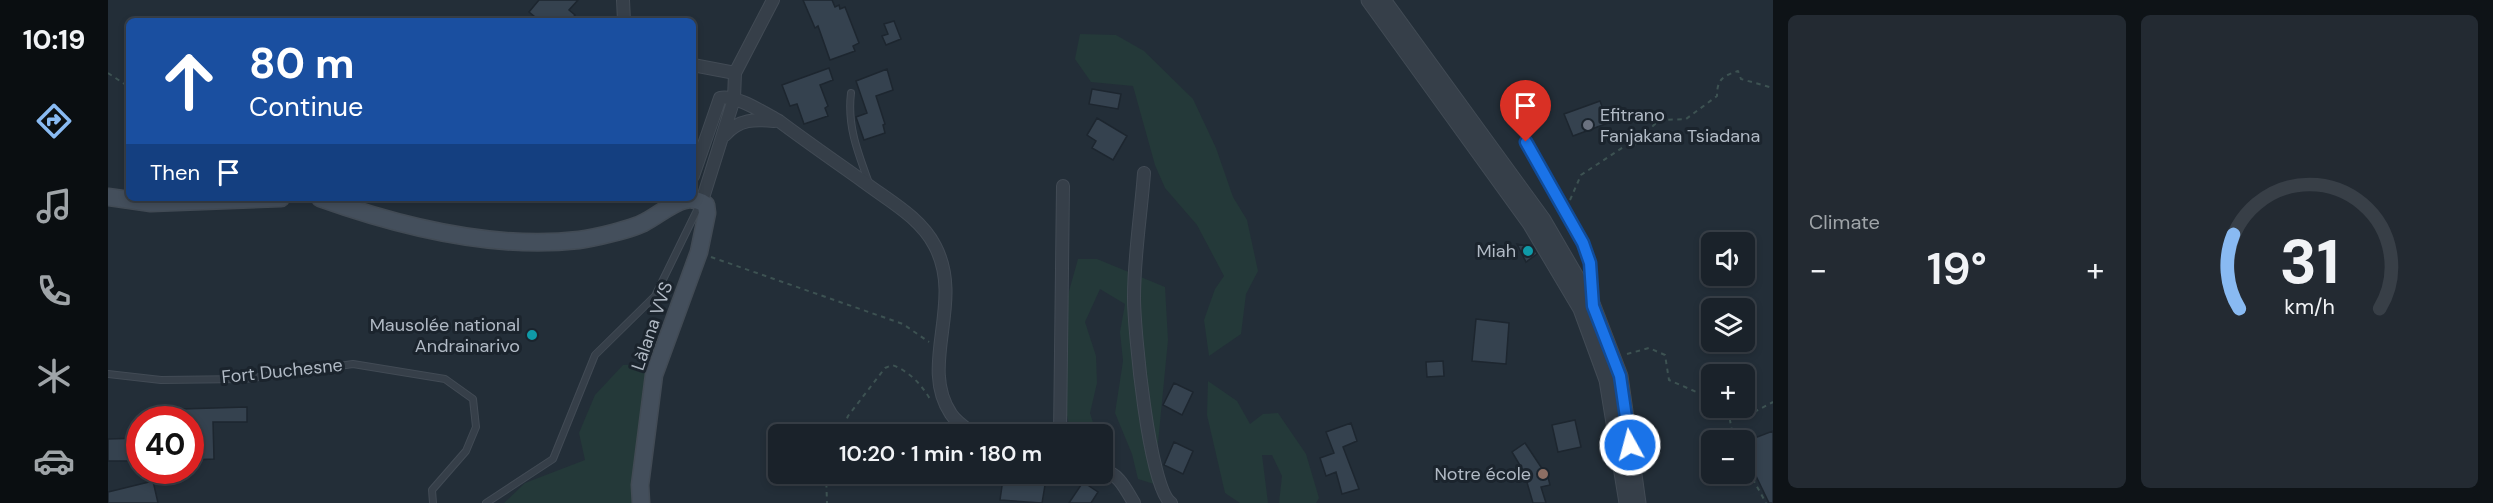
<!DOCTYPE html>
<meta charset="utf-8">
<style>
body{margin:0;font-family:"DM Sans",sans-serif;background:#232a32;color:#f1f3f6;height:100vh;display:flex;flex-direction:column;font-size:22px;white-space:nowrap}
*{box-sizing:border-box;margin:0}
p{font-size:20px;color:#9fa4a8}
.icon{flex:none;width:33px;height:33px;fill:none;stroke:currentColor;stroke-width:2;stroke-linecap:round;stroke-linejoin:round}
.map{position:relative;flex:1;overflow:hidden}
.sheet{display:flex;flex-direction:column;gap:15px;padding:15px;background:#0e1317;width:720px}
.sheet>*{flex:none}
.top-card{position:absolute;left:18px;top:18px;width:570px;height:183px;border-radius:9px;box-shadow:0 3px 9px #0003,0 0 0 2px #383f47;background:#1a4fa0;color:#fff;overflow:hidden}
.buttons{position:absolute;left:1593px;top:232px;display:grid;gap:12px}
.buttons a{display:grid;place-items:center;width:54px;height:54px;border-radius:9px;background:#1a222a;box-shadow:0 3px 9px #0003,0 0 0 2px #383f47;font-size:30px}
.speed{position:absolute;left:18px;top:406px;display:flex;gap:12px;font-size:30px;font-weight:700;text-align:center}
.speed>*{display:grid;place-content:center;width:78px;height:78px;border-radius:50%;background:#1a222a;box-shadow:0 3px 9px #0003,0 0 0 2px #383f47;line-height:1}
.speed .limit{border:9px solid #d22;background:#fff;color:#111}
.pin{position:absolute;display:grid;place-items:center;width:51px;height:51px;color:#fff;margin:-62px -26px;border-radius:50% 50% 50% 0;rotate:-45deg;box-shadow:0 0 6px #0007}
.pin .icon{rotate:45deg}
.me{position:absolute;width:66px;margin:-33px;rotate:353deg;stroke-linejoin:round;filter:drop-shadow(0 0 4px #0008)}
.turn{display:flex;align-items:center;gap:21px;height:126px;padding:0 24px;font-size:27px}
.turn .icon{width:78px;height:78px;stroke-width:2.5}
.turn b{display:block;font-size:42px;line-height:51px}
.then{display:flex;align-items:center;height:57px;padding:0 24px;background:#0003;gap:12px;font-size:22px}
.big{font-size:45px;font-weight:600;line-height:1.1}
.sheet .tile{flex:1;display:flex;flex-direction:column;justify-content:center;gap:9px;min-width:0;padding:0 21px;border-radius:9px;background:#232a32}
.sheet .dial{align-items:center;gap:0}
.dial svg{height:156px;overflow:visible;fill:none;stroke:#383f47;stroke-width:7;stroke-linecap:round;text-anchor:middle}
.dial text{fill:#f1f3f6;stroke:none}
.heat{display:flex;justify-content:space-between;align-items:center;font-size:33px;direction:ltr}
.sheet .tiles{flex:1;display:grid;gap:15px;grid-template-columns:repeat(2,1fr)}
.trip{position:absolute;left:660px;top:424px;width:345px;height:60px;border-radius:9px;background:#1a222a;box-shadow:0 3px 9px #0003,0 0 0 2px #383f47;font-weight:600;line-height:60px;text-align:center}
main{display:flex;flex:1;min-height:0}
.tab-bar{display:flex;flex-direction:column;width:108px;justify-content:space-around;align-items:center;background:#0a0e11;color:#9fa4a8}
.tab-bar .icon{width:42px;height:42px}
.tab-bar .selected{color:#89baf2}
.tab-bar b{font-size:27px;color:#f1f3f6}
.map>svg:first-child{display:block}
.green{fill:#243939}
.building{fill:#35424f;stroke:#1d262f;stroke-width:1.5}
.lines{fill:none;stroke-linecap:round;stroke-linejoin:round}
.service-casing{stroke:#424b55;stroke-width:8}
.minor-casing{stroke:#424b55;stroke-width:14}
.tertiary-casing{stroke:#424b55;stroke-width:17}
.secondary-casing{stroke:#424b55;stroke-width:19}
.path{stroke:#3d5252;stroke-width:2;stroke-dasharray:4.5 4.5;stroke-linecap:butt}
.service{stroke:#363f49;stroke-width:6}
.minor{stroke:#363f49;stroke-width:12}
.tertiary{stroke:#363f49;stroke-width:15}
.secondary{stroke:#444f5c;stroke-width:16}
.route-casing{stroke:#114b97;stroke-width:15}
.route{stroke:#1a73e8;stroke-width:10}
.worship-dot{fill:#6b7280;stroke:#1b242d;stroke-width:2}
.culture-dot{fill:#0f9aa8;stroke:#1b242d;stroke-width:2}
.education-dot{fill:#8d6e63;stroke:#1b242d;stroke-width:2}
.labels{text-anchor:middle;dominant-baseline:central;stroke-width:6;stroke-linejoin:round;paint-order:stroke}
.poi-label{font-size:18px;fill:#b1bac5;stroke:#1b242d;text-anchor:end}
.street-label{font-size:18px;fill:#b1bac5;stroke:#1b242d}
</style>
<main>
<nav class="tab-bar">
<b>10:19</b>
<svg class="icon selected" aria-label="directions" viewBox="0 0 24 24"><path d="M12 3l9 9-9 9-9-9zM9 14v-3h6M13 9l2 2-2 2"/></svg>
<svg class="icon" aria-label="music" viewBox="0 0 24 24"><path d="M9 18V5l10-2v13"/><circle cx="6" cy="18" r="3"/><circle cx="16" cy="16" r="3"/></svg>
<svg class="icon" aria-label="phone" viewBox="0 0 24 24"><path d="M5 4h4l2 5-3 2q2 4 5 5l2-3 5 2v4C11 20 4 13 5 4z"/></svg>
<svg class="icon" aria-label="climate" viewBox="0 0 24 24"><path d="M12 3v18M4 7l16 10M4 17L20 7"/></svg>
<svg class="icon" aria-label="car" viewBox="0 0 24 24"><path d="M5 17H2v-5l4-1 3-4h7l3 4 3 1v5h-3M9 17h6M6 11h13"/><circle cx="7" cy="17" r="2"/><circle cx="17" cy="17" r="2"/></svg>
</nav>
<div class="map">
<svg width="1665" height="503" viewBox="0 0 1665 503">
<rect width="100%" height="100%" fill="#232e38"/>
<path class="green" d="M972,34L1008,35L1036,51L1085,99L1108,148L1125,197L1139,220L1150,271L1138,294L1133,334L1101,356L1096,320L1107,289L1116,276L1089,225L1057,188L1047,165L1025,86L983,82L967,59Z
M970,259H989L1057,287L1060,340L1046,484L1030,479L1024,454L1007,413L1015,361L1012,332L1017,304L992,289L977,322L988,356L989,383L982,413L989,435H963L955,395L959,349L956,309Z
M543,364L527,503H396L417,483L477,460L471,433L487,395L515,365Z
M1100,381L1129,401L1142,424L1155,414L1170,413L1198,454L1211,498L1208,503H1171L1174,476L1164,455H1154L1160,503H1132L1117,493L1099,415Z"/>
<path class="building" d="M431,0H470L461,10L467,15L462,21H432L421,12Z
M695,0H724L727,7L731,5L732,9L737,7L751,43L745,46L747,51L722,60L710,26L707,28Z
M786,21L793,39L778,45L774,36L780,34L776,24Z
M721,68L725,80L712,85L720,106L717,108L720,116L696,124L689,104L682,106L674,85Z
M779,69L785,90L768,96L777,124L775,125L777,133L756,140L748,117L759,113L748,81Z
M984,89L1013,94L1010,109L981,104Z
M1492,101L1500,123L1465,136L1456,114Z
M989,118L1019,136L1005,160L984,148L988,141L979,135Z
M1409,244L1425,247L1429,254L1418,262Z
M1368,319L1401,323L1398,364L1364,361Z
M1335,361L1336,376L1319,377L1318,362Z
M1066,383L1085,392L1074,415L1055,405Z
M139,407V422H105L106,459L82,460V420H73V409Z
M1467,420L1473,447L1450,452L1444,425Z
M1243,423L1249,441L1235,447L1251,489L1234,494L1228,472L1218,476L1212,458L1226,453L1218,432Z
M1665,431V503H1661L1636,451V442Z
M32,438V461H0V439Z
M1066,442L1085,451L1075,474L1056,465Z
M1417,443L1435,470L1438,469L1442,485L1433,487L1438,503H1425L1416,472L1404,452Z
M895,479L937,485L934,503L892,500Z
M45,481L50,503H0V492Z
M975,482L990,492L983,503H961Z"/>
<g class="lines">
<g class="service-casing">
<path id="service" d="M743,93C739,126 750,153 761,183
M1418,142L1475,243L1482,263L1485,297
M0,374L53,380L137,379L245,364L337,379L365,399L368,427L358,451L324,490L325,503
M378,503L445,459L487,355L547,296L592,204"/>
</g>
<g class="minor-casing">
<path id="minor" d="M515,0L516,21
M585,65L627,73
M617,135C631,119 647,119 666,121
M1036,173C1033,214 1026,256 1026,297C1026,330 1041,488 1063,503
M585,176L612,98C627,94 656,113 671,121C699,142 728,162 756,182C781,201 812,217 827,246C857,303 810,365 843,414C848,422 859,429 867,435
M594,201L626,99L627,73L665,0
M952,435L955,186
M994,470C1011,473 1018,490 1026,503"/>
</g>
<g class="tertiary-casing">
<path id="tertiary" d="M1261,0L1422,223L1473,309L1499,380L1519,503
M1275,0L1435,220L1485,306L1512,376L1530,503"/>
</g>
<g class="secondary-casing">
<path id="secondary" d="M0,197L43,203L173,198
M212,198C293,227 385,250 471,240C486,238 525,229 537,222C549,216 564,203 577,200C584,198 593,201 598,205L599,213L591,252L546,375L532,485L533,503"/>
</g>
<path class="path" d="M0,73L21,87
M1462,200L1473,175L1517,146L1534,143L1538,133L1547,124L1555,120L1578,119L1609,96C1609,79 1615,76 1630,71L1633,79L1665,88
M603,257L795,324L821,342
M1519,354L1541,348L1557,355L1561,380L1593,394L1604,404
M1610,408L1648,411L1665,402
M1620,410L1626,441
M732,435L740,416L777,368L784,365C801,371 813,384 822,399
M1636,463L1658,503
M718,474L719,503"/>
<use href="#service" class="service"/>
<use href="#minor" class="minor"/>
<use href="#tertiary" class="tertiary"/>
<use href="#secondary" class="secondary"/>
</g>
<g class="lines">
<g class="route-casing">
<path id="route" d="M1418,142L1475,243L1482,263L1485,306L1512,376L1522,445"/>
</g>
<use href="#route" class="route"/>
</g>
<circle class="worship-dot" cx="1480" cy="125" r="6"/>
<g class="culture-dot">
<circle cx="1420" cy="251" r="6"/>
<circle cx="424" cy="335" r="6"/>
</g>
<circle class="education-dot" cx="1435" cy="474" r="6"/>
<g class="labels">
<g class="poi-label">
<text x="1492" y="115" text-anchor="start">Efitrano<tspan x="1492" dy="21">Fanjakana Tsiadana</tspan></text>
<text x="1408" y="251">Miah</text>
<text x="412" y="325">Mausolée national<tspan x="412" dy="21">Andrainarivo</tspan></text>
<text x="1423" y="474">Notre école</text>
</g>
<g class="street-label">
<text transform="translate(544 326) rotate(-71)">Làlana VVS</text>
<text transform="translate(174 371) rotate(-6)">Fort Duchesne</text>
</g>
</g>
</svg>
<div class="buttons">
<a><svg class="icon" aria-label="sound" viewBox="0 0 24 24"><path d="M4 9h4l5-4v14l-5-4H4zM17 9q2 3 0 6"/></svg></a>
<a><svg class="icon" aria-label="layers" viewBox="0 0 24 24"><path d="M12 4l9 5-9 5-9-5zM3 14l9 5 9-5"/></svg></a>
<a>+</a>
<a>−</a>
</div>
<div class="speed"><div class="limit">40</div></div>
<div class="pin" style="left:1418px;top:142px;background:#d93025"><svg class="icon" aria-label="arrive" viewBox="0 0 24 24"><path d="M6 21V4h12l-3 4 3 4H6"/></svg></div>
<svg class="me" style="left:1522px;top:445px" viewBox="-20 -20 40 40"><circle r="17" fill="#1a73e8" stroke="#fff" stroke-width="3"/><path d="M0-11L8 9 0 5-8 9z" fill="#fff"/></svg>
<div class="trip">10:20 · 1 min · 180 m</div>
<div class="top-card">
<div class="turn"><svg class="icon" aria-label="ahead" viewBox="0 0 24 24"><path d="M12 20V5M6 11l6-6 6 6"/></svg><div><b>80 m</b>Continue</div></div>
<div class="then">Then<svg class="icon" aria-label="arrive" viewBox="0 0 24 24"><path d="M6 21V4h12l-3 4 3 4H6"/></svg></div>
</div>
</div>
<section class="sheet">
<div class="tiles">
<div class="tile"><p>Climate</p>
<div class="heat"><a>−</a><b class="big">19°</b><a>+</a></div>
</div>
<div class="tile dial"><svg viewBox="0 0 100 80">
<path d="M14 69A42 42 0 1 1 86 69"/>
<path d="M14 69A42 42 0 0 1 11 31" stroke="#89baf2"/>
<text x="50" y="56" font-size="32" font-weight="700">31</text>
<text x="50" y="72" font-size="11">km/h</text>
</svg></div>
</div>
</section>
</main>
